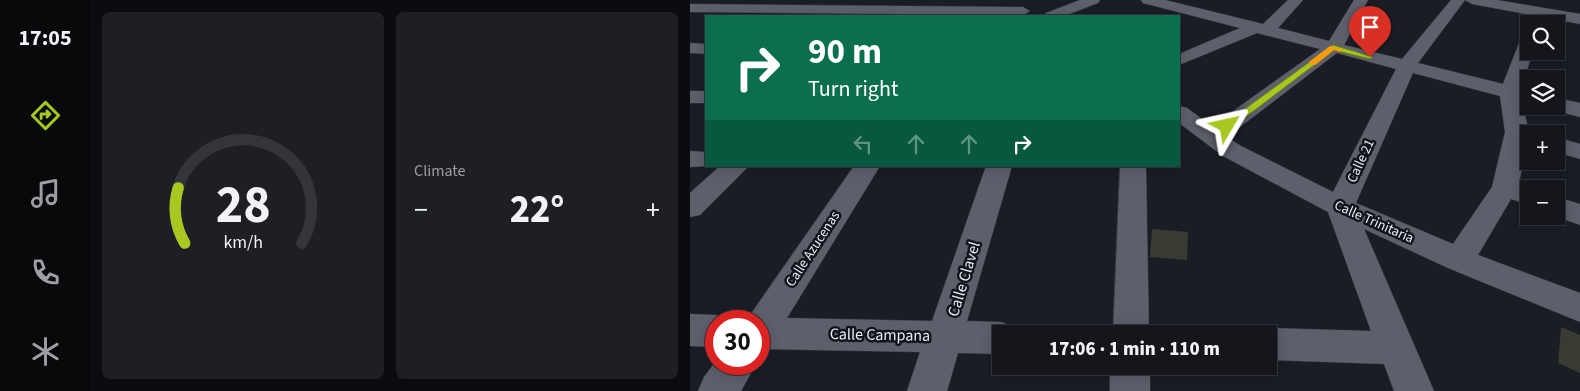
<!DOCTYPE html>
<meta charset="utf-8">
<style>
body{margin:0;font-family:"Source Sans 3",sans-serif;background:#1d1f25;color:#f1f3f6;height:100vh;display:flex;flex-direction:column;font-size:19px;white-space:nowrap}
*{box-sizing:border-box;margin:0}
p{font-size:16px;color:#9d9fa3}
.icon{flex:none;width:28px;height:28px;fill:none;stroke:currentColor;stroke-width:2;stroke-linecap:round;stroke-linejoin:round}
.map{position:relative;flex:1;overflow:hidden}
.sheet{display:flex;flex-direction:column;gap:12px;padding:12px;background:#0b0c0f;width:600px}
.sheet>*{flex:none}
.guide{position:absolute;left:15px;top:15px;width:475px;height:152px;border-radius:0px;box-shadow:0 2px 12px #0003,0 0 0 1px #33353b;background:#0b6e4f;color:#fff;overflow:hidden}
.buttons{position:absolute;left:830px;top:15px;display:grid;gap:10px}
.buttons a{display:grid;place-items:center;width:45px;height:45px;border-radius:0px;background:#14161c;box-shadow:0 2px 12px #0003,0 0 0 1px #33353b;font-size:25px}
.speed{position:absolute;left:15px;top:310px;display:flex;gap:10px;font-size:25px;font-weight:700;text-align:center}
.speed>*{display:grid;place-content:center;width:65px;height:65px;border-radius:50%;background:#14161c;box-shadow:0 2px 12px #0003,0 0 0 1px #33353b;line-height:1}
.speed .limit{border:8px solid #d22;background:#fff;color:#111}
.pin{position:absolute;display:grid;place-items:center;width:42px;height:42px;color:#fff;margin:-51px -21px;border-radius:50% 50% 50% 0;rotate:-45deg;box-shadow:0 0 5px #0007}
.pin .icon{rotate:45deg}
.me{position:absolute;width:55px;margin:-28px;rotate:54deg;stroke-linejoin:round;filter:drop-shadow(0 0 4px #0008)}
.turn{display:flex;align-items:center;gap:18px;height:105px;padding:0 20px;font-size:22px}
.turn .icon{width:65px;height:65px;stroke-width:2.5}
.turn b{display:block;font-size:35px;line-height:42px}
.lanes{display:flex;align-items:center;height:48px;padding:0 20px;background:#0003;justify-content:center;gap:25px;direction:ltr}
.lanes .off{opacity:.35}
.big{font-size:38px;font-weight:800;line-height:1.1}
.sheet .widget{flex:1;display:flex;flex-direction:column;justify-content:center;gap:8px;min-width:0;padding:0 18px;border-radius:8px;background:#1d1f25}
.sheet .dial{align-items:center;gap:0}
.dial svg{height:130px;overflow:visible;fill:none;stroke:#33353b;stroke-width:7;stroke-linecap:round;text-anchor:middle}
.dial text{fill:#f1f3f6;stroke:none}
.heat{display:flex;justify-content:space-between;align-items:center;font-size:28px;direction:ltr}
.sheet .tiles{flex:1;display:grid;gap:12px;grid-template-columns:repeat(2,1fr)}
.trip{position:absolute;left:302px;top:325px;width:285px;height:50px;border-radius:0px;background:#14161c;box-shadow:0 2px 12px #0003,0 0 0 1px #33353b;font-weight:800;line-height:50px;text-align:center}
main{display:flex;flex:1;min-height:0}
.dock{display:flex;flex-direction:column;width:90px;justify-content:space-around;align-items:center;background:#08090b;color:#9d9fa3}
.dock .icon{width:35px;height:35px}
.dock .current{color:#a6c821}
.dock b{font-size:22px;color:#f1f3f6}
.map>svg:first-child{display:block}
.building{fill:#383b32}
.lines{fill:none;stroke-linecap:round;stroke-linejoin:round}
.minor-casing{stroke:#383940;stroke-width:1}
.minor{fill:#5d606b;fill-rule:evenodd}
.route{fill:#a6c821;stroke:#6c8215}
.slow{fill:#f59e0b}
.labels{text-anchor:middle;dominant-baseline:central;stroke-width:5;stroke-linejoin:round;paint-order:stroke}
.street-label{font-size:14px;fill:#eaecf2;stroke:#12141c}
.near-street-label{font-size:16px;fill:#eaecf2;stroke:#12141c}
</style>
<main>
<nav class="dock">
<b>17:05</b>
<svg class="icon current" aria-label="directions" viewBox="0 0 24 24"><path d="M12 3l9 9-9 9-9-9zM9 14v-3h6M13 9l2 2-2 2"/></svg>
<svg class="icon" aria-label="music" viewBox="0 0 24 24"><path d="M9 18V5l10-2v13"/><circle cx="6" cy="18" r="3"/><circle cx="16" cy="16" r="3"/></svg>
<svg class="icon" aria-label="phone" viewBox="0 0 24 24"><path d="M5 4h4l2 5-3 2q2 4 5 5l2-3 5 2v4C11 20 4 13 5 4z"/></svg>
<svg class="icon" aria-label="climate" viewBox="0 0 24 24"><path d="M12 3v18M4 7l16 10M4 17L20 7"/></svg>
</nav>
<section class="sheet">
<div class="tiles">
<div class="widget dial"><svg viewBox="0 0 100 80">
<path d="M14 69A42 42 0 1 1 86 69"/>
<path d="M14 69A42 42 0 0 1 10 35" stroke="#a6c821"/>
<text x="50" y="56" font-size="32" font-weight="700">28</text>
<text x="50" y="72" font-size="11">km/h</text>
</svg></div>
<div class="widget"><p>Climate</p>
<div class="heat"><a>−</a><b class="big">22°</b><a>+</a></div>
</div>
</div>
</section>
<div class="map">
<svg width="890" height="391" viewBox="0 0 890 391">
<rect width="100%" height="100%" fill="#1b1d25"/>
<path class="building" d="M462,229L498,232L497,260L460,257Z
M871,327L890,335V373L868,363Z"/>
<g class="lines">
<g class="minor-casing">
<path id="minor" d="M390,0H410L408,3L374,16H353L356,13Z
M451,0H475L573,24L598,0H613L588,28L639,41L664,0H678L654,45L712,59L761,0H807L890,14V24L782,4L775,0L728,63L813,84L831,38L833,34L839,33V51H843L831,89L839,91V103L832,102L839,132L829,183L846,189H839V205L821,199L788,255L890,293V322L758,268L674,229L744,391H704L694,364L579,360V334H565L579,328L681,331L638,212L533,156L489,123V106L497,108L522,126L630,49L567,33L489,65V54L550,28L453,3ZM647,53L706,69L643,192L551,146L537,137ZM723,73L810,96L815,132L802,187L763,244L666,203Z
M0,4L333,7L340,11L333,15L0,12Z
M0,43L16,44V54L0,53Z
M0,91H16V103H0Z
M866,98L890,103V117L858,109L857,106H866Z
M866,137L890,144V159L866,152Z
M0,151L16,152L17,166L0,167Z
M30,166H59L10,215L0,217V193Z
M164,166H190L97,318L242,321L296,166H322L277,321L311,322L324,327L328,334H311V354L268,353L257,391H217L230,352L69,349V321H56Z
M430,166H456L459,334H423Z
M866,197L890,204V225L865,216Z
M0,314L26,315L39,320L26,321V347L0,346Z
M26,361V364H66L51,391H8L14,377Z
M420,366H460V391H420Z"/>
</g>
<use href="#minor" class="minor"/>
</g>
<path class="route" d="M643,45L683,57L680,59L644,50L541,128H534V124Z"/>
<path class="slow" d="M640,46L654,50L650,52L644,50L625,65H619V62Z"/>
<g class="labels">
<g class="street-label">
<text transform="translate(671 161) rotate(-65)">Calle 21</text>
<text transform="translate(684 222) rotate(24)">Calle Trinitaria</text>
<text transform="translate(123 249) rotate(-57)">Calle Azucenas</text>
</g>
<g class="near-street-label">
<text transform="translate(274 279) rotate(-73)">Calle Clavel</text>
<text transform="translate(190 335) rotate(1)">Calle Campana</text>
</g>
</g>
</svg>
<div class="buttons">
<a><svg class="icon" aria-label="search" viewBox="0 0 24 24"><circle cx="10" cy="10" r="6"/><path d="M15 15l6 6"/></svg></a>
<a><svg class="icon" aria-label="layers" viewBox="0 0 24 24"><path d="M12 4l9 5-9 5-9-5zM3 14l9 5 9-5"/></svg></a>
<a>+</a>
<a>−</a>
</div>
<div class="speed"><div class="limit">30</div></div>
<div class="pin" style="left:680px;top:57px;background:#d93025"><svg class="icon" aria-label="arrive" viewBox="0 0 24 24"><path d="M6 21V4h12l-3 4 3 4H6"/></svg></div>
<svg class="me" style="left:537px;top:126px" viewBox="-20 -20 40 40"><path d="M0-17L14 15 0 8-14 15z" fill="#a6c821" stroke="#fff" stroke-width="4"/></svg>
<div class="trip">17:06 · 1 min · 110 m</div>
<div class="guide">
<div class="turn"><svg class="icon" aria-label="right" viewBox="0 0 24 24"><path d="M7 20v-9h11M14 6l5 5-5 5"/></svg><div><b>90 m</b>Turn right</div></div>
<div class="lanes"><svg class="icon off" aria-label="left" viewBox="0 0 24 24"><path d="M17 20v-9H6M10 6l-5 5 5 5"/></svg><svg class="icon off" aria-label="ahead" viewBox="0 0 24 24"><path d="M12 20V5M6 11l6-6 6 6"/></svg><svg class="icon off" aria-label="ahead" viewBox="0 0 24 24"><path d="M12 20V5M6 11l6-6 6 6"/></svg><svg class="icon" aria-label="right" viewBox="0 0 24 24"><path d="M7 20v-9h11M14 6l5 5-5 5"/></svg></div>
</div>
</div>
</main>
